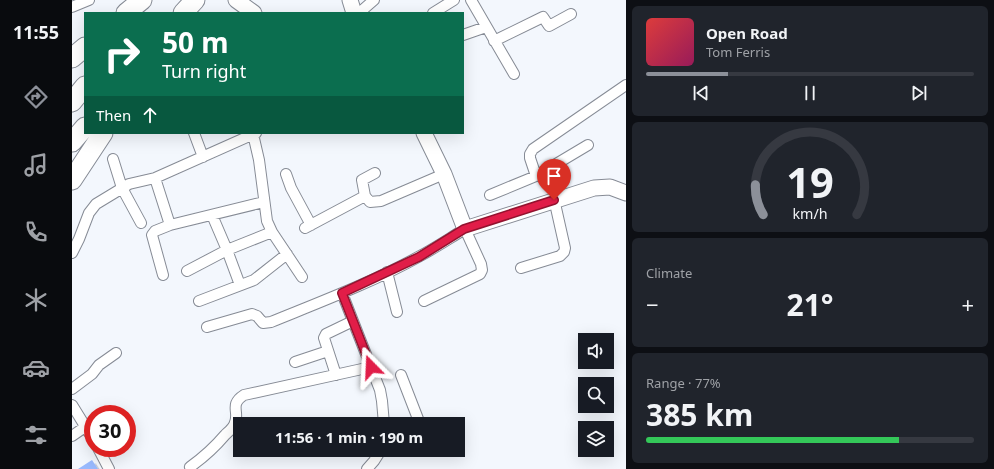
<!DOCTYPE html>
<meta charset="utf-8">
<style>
body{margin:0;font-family:"Noto Sans",sans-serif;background:#20242c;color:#f1f3f6;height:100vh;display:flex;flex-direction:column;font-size:15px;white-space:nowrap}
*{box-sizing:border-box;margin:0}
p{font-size:13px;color:#9ea1a6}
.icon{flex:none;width:22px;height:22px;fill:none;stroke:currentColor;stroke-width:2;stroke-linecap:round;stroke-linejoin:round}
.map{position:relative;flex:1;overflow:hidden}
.side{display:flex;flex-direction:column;gap:6px;padding:6px;background:#0d0f14;width:368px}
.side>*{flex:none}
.guide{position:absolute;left:12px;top:12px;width:380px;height:122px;border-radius:0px;box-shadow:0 4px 16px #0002;background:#0b6e4f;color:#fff;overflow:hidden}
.tools{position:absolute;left:506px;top:333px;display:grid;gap:8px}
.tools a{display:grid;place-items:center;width:36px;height:36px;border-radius:0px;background:#171b24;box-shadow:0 4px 16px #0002;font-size:20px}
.speed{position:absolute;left:12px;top:405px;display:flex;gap:8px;font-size:20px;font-weight:700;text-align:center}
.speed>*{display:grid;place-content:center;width:52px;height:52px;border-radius:50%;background:#171b24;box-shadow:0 4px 16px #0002;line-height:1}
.speed .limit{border:6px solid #d22;background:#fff;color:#111}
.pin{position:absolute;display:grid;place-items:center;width:34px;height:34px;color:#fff;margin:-41px -17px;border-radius:50% 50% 50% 0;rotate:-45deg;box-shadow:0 0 4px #0007}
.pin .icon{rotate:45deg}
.me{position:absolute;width:44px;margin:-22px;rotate:339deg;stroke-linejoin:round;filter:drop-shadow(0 0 3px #0008)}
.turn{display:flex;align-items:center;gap:14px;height:84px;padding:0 12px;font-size:18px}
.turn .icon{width:52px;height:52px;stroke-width:2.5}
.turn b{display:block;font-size:28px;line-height:34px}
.then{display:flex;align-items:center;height:38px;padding:0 12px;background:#0003;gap:8px;font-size:15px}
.big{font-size:30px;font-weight:700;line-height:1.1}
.side .card{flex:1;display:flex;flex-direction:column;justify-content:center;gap:6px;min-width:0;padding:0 14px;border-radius:6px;background:#20242c}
.side .dial{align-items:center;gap:0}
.dial svg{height:104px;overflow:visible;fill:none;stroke:#363941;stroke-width:7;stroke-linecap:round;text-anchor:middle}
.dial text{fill:#f1f3f6;stroke:none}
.song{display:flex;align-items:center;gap:12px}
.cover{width:48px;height:48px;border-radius:6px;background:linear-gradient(135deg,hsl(0 70% 55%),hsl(330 70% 35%))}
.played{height:4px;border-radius:2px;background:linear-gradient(90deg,#8c9099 25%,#363941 25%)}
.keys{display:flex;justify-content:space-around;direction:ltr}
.heat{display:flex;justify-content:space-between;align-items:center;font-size:22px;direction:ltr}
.charge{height:6px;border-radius:3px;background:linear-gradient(90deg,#34c759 77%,#363941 0)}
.trip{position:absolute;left:161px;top:417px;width:232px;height:40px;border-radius:0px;background:#171b24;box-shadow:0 4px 16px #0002;font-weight:700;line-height:40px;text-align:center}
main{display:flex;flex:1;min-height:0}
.tabs{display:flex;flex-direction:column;width:72px;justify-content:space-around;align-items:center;background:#090b0e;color:#9ea1a6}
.tabs .icon{width:28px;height:28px}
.tabs .current{color:#8c9099}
.tabs b{font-size:18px;color:#f1f3f6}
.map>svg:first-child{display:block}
.building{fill:#98b9fd;filter:url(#shadow)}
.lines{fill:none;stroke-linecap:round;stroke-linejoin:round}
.street-casing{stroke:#868b95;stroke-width:12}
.secondary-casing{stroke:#868b95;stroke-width:17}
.highway-casing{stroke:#868b95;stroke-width:21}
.street{stroke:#fff;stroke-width:10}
.secondary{stroke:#fff;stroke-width:15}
.highway{stroke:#fff;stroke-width:19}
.route-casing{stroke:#92132f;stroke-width:10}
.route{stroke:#e11d48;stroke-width:7}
</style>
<main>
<nav class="tabs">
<b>11:55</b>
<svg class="icon current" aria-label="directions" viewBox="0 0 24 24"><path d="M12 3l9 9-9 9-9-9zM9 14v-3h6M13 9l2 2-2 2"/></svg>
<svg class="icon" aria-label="music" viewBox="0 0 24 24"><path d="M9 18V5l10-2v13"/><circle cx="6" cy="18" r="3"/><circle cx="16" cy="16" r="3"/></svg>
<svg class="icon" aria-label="phone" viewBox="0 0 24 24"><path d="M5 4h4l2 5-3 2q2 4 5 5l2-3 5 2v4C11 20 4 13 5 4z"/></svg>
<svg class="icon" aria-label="climate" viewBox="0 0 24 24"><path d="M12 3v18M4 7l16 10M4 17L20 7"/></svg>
<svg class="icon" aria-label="car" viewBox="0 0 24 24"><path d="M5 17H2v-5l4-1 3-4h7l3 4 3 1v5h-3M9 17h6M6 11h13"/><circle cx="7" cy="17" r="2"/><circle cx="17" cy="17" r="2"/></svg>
<svg class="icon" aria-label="filters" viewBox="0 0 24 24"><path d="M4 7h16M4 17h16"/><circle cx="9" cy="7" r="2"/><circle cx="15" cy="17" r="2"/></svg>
</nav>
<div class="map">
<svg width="554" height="469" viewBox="0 0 554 469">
<defs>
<filter id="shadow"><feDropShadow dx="3.5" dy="3.5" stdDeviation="0" flood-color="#0004"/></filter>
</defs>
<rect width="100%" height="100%" fill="#f3f7fd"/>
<path class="building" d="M20,460L26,469H6Z"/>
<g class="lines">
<g class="street-casing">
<path id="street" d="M399,0L442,74
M0,7L17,0
M287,13L302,0
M361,13L382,0
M391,35L414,27
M422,41L471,17L477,26L499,14
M122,133L131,157
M181,134L187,160L195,221L200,232L230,277
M41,159L50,188L69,223
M214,174L219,188L239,225
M464,176L516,145
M83,178L98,225
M418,195L464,176L458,158V154L461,149L554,85
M293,196L298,202L309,201L372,174
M140,215L155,250L168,285
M233,228L293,196L290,180L303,173
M0,253L7,239L17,213L24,204L57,184L83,178L184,133
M449,268L488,256L492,252L493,248L482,199
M115,271L155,250L200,232
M315,272L325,312
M91,275L80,235L83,231L98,225L192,202
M270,293L308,390L310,401L312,424
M127,301L182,280L215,254
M135,327L180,314L185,316L191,323L199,322C248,302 301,282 348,256C363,248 378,238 393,229L409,264L410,270L408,274L352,301
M223,362L256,351
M264,375L252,338L254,334L281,321
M329,375L348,424
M0,389L20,374L27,365L44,353
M0,405L21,439
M0,436L13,427
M26,448L37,469
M119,469L118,467C132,457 142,448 153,435C156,432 160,429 162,425C169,413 156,405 172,395L299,367
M295,469L302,461L309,450"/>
</g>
<g class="secondary-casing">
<path id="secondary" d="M164,0L182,13
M278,0L282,13
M352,133L372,174L393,229L522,188L538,187L554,193"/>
</g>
<g class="highway-casing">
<path id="highway" d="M54,13L70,0
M111,13L123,0
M0,58L13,47
M0,102L13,86
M0,142L13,127
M0,180L31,133"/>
</g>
<use href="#street" class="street"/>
<use href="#secondary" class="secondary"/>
<use href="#highway" class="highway"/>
</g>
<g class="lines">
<g class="route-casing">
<path id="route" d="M299,367L270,293L347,257L392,229L482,200"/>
</g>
<use href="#route" class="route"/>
</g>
</svg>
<div class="tools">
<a><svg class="icon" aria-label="sound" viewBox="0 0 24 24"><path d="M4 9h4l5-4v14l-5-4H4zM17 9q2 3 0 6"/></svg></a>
<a><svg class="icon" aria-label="search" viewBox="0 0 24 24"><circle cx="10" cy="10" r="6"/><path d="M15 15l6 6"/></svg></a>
<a><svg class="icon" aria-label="layers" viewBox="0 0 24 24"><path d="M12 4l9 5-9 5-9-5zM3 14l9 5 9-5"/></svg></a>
</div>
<div class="speed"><div class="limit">30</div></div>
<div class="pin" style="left:482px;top:200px;background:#d93025"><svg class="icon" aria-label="arrive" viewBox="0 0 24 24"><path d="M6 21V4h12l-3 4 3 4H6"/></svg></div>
<svg class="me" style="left:299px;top:367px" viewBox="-20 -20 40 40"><path d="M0-17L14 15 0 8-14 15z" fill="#e11d48" stroke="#fff" stroke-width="4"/></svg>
<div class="trip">11:56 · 1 min · 190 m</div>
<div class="guide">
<div class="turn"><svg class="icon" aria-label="right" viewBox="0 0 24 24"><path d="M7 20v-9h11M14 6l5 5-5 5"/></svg><div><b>50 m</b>Turn right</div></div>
<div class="then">Then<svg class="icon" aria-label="ahead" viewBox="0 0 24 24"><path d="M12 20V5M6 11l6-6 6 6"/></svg></div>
</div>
</div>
<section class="side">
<div class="card">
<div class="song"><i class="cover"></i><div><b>Open Road</b><p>Tom Ferris</p></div></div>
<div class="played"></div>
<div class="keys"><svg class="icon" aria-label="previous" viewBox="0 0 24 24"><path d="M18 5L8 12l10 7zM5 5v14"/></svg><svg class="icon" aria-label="pause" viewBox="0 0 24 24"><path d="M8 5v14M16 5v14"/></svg><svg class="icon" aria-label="next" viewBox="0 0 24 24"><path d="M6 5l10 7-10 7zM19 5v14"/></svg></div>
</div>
<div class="card dial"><svg viewBox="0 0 100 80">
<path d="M14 69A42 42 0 1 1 86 69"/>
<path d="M14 69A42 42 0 0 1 8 46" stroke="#8c9099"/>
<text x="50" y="56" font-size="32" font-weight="700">19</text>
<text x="50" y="72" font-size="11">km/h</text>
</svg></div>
<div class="card"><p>Climate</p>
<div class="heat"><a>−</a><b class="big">21°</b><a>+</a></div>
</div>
<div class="card"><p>Range · 77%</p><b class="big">385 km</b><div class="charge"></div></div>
</section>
</main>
